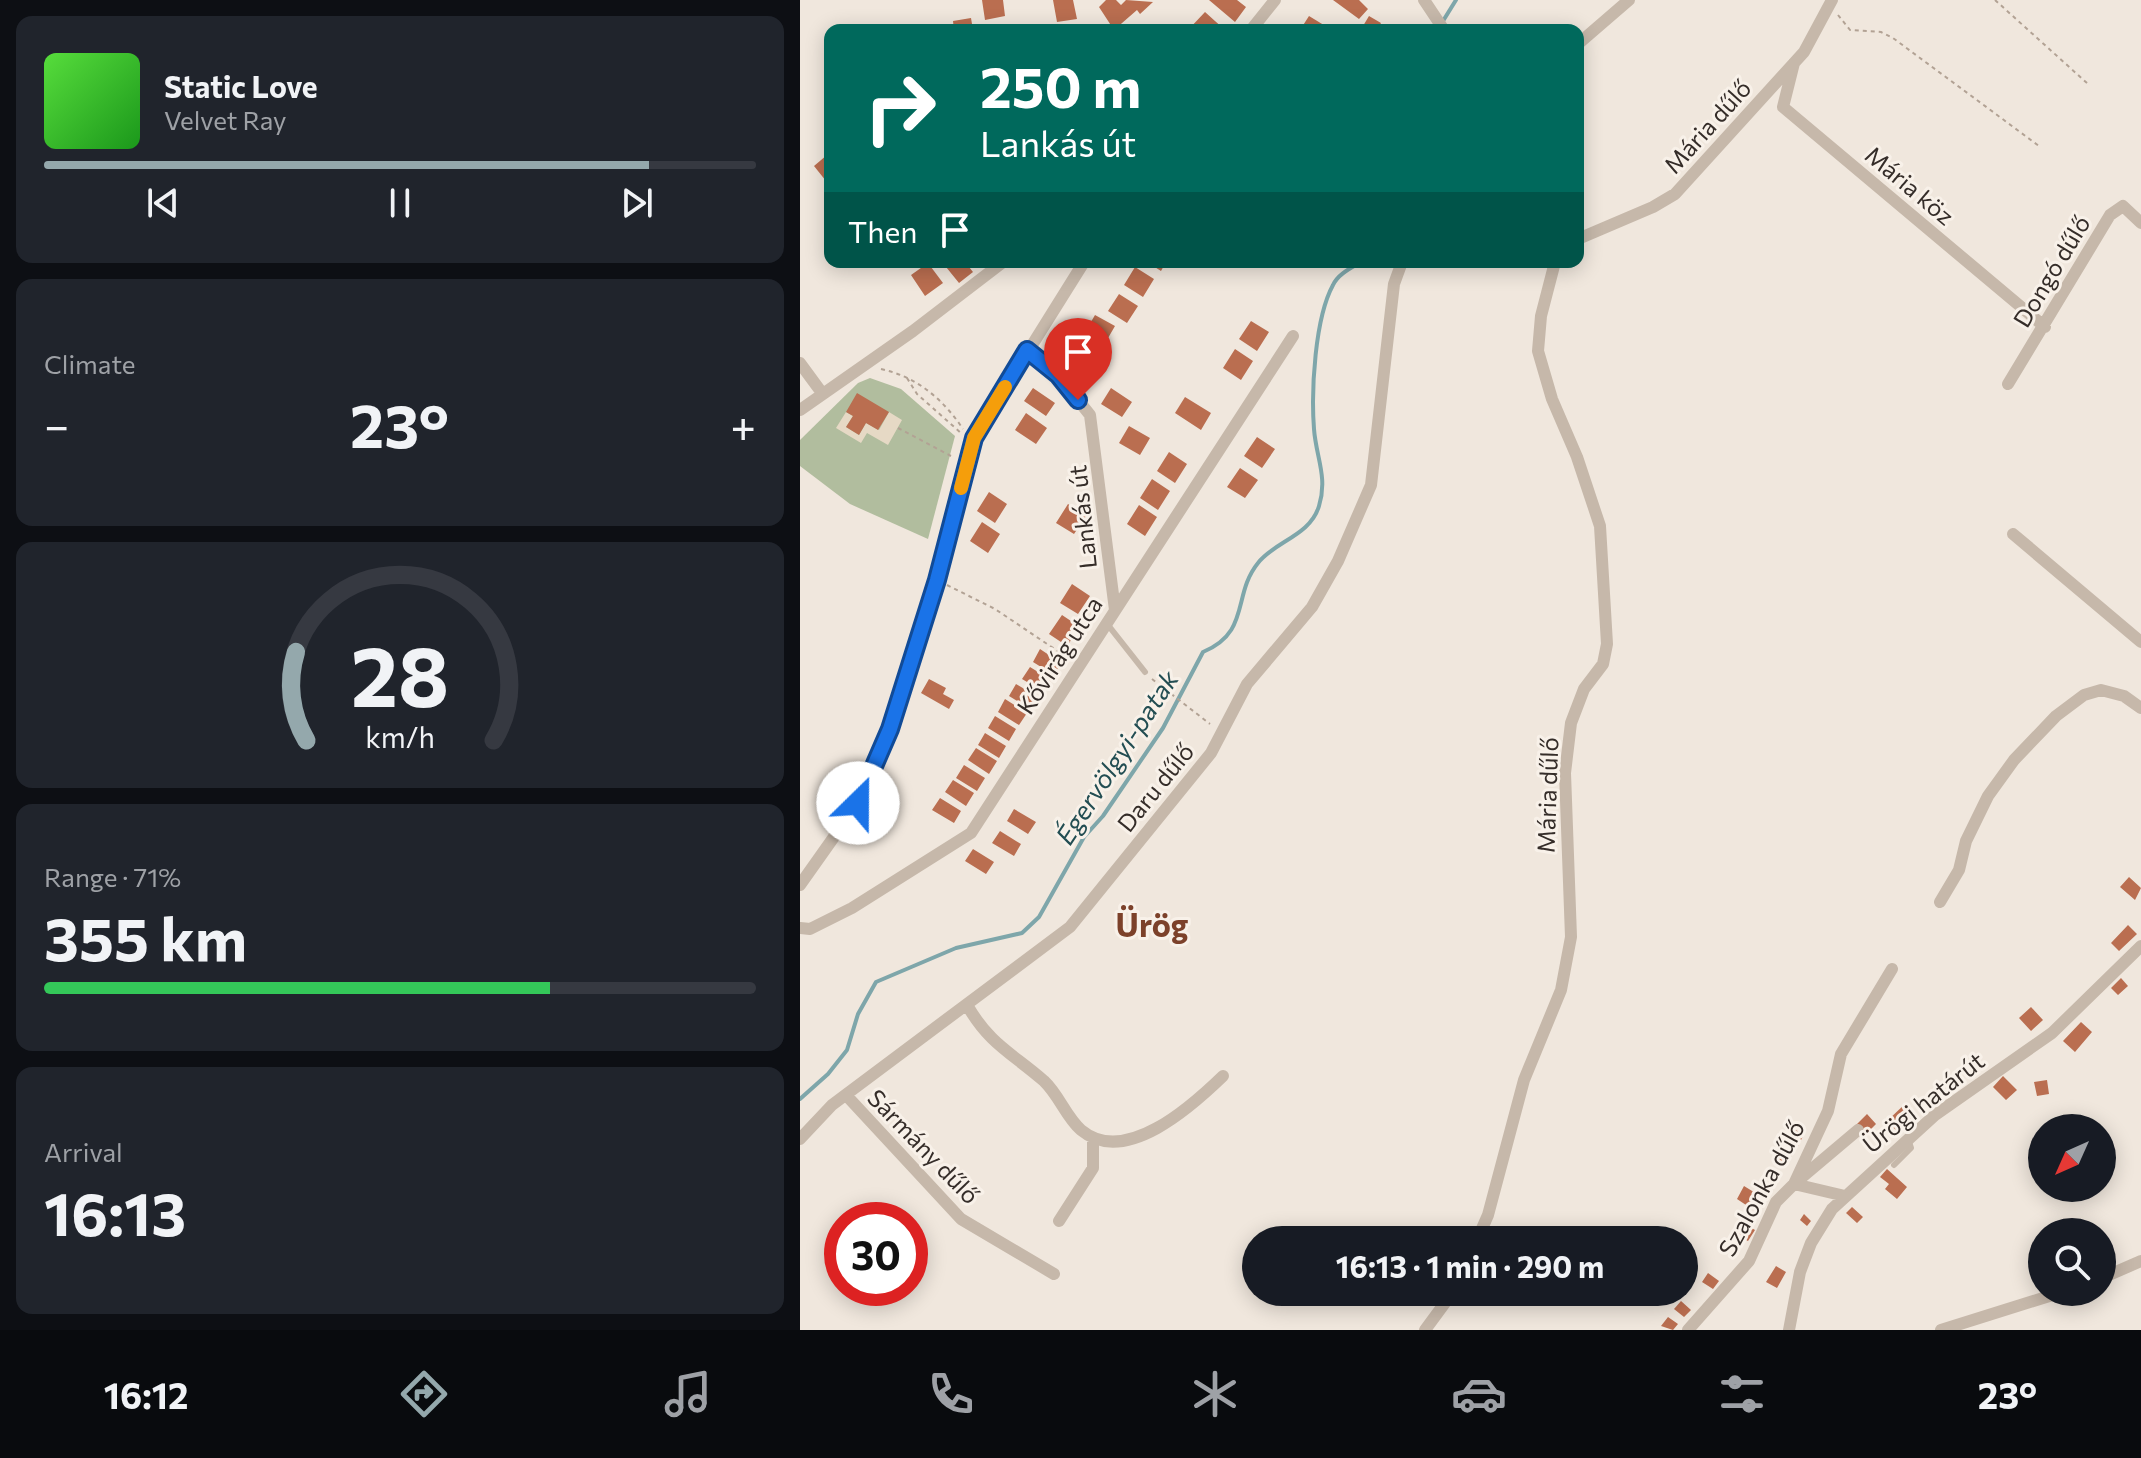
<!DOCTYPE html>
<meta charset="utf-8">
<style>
body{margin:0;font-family:Commissioner,sans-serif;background:#20242c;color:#f1f3f6;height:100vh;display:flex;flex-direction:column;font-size:30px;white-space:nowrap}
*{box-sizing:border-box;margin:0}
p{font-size:26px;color:#9ea1a6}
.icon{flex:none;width:44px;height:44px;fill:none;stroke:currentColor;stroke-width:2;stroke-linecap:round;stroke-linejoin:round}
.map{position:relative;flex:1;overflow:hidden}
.details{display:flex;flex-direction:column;gap:16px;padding:16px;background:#0d0f14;width:800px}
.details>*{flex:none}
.hud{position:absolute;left:24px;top:24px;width:760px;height:244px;border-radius:16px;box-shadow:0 4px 20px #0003;background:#00695c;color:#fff;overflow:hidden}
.needle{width:52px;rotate:225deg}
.buttons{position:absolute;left:1228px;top:1114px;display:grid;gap:16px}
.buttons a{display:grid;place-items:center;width:88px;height:88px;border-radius:50%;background:#171b24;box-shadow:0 4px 20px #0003;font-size:40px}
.speed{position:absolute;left:24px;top:1202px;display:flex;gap:16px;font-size:40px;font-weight:700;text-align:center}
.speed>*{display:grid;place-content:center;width:104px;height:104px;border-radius:50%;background:#171b24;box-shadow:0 4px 20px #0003;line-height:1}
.speed .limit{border:12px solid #d22;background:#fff;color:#111}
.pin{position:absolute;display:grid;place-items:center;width:68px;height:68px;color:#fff;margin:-82px -34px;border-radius:50% 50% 50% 0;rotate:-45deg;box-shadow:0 0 8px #0007}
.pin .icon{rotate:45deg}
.me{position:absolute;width:88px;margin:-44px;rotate:23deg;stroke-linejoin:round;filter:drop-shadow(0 0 6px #0008)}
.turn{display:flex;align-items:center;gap:28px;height:168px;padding:0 24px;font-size:36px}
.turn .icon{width:104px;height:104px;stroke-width:2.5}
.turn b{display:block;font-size:56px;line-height:68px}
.then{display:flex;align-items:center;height:76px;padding:0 24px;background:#0003;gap:16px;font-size:30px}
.big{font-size:60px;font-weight:700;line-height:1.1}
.details .widget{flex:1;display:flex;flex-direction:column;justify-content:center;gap:12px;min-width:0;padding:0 28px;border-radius:16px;background:#20242c}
.details .dial{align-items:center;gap:0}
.dial svg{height:208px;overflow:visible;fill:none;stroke:#363941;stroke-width:7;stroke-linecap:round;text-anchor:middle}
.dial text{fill:#f1f3f6;stroke:none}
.song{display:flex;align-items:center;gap:24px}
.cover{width:96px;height:96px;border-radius:12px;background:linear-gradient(135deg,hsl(110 70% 55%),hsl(120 70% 35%))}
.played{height:8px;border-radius:4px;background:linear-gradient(90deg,#94a8ac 85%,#363941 85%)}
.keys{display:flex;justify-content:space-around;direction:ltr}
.heat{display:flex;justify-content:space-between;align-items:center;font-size:44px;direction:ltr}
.charge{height:12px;border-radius:6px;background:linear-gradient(90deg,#34c759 71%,#363941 0)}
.trip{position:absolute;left:442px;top:1226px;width:456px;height:80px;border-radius:40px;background:#171b24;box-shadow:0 4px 20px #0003;font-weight:700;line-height:80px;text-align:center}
.tab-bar{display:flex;height:128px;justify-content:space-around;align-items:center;background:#090b0e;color:#9ea1a6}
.tab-bar .icon{width:56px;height:56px}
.tab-bar .current{color:#94a8ac}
.tab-bar b{font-size:36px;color:#f1f3f6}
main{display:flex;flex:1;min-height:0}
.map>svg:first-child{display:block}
.green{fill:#b1bd9e}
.plaza{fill:#e6d9c5}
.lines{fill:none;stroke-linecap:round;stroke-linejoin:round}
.stream{stroke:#7ea6aa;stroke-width:4}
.building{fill:#ba6e50}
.path{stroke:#b2a294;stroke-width:2;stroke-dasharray:4 4;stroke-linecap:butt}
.service{stroke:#c6b8aa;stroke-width:6}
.minor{stroke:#c6b8aa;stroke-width:12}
.route-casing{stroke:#114b97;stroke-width:20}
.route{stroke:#1a73e8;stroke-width:14}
.slow{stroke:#f59e0b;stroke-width:14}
.labels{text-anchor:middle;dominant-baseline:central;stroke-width:6;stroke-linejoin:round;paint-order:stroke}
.street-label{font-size:24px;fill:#352d29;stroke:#f8f1e9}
.water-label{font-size:26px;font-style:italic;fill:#224d52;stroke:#f8f1e9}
.district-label{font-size:32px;font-weight:bold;fill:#7c412a;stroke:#f8f1e9}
</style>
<main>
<section class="details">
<div class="widget">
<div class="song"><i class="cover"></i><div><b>Static Love</b><p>Velvet Ray</p></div></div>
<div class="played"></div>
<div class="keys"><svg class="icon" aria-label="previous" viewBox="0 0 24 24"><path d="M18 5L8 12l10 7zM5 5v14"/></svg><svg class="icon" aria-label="pause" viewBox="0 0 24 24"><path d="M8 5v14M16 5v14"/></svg><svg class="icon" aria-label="next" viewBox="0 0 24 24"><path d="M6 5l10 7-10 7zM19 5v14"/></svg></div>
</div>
<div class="widget"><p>Climate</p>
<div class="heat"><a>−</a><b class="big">23°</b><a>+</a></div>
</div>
<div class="widget dial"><svg viewBox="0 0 100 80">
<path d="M14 69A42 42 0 1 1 86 69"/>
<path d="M14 69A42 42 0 0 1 10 35" stroke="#94a8ac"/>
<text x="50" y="56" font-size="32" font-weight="700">28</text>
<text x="50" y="72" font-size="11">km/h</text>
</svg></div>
<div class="widget"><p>Range · 71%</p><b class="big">355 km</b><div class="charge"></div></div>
<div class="widget"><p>Arrival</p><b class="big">16:13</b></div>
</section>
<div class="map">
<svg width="1341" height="1330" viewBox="0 0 1341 1330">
<rect width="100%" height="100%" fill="#f0e7dd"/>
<path class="green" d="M70,378L101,389L155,436L128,539L50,504L0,466V440L58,383Z"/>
<path class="plaza" d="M46,412L53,416L46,427L59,435L66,423L79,430L89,412L102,420L88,445L67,433L61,443L36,428Z"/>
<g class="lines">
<path class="stream" d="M643,21L656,0
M0,1099L28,1074L47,1050L58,1014L76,982L156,948L222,933L239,917L284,837L303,816L363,728L403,652C451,632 432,595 458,563C475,541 510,536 519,506C528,477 516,457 514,429C511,390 515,318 533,285C538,274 551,268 561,262"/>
</g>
<path class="building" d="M182,0H203L205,16L185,20Z
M253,0H273L277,19L257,22Z
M306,0H316L321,5L326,0L353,2L340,14L337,10L314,30L299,7Z
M409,0H437L446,7L435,22Z
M533,0H559L568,9L559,19Z
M405,12L425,30H388Z
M509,16L532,30H500Z
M569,16L581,23L577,30L563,26Z
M171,18L173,30H154L153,21Z
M27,155L30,159V186L14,166Z
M142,262H165L173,272L159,283Z
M347,262H366L361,271Z
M128,263L143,283L125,296L111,275Z
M335,267L354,279L343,297L324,285Z
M319,294L338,306L327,323L308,311Z
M295,315L315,326L304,345L284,334Z
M451,321L469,332L457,351L439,339Z
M276,344L294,357L283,374L264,362Z
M435,349L453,361L441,380L423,368Z
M233,388L255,403L246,416L224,401Z
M311,388L332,402L322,417L301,404Z
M57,393L89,412L78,430L66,423L59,435L46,427L53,416L46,412Z
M385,397L411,413L401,430L375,413Z
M226,413L247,428L236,444L215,430Z
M329,426L350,438L340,455L319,443Z
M457,437L475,449L462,468L444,456Z
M369,452L387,464L375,483L357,471Z
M440,468L458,480L445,498L427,487Z
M352,479L370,491L358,510L340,498Z
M189,492L207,504L195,523L177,511Z
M268,504L286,516L274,534L256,523Z
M339,505L357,517L345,536L327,524Z
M182,522L200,534L188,553L170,541Z
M272,584L290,596L278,614L260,603Z
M262,615L280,627L267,646L249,634Z
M240,649L261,663L254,675L233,662Z
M230,667L251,680L244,692L222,679Z
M129,679L146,688L143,694L154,700L149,709L121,693Z
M216,684L238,697L230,709L209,696Z
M205,699L227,713L219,725L198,712Z
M195,716L216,729L209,741L188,728Z
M185,733L206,746L199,758L178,745Z
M176,748L197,761L189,774L168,760Z
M164,765L185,778L177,791L156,778Z
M153,780L174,793L166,806L145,792Z
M140,798L161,811L154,823L132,810Z
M214,809L236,822L228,834L207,821Z
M200,831L221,844L214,856L192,843Z
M173,849L194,862L186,874L165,861Z
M1329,877L1341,888L1335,900L1320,887Z
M1328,925L1337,934L1319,951L1311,943Z
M1321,978L1328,986L1318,995L1311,988Z
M1231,1007L1243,1020L1231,1031L1219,1018Z
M1281,1022L1292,1032L1275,1052L1263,1041Z
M1203,1076L1217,1090L1206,1100L1193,1087Z
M1247,1080L1249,1094L1237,1096L1234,1082Z
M1105,1104L1117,1117L1100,1134L1087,1121Z
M1067,1114L1076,1124L1064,1136L1055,1126Z
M991,1128L1004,1134L998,1146L985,1140Z
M983,1150L992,1155L984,1168L975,1163Z
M1087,1169L1107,1187L1097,1199L1085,1189L1089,1184L1080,1177Z
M944,1186L957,1194L949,1207L937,1199Z
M1052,1207L1063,1217L1057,1223L1046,1213Z
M1004,1214L1011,1221L1007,1226L1000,1220Z
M945,1224L955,1230L948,1241L938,1236Z
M976,1266L986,1272L977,1288L966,1282Z
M908,1273L919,1281L913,1289L902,1282Z
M881,1301L891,1310L884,1317L874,1309Z
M868,1317L878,1324L873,1330L861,1326Z"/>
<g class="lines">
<path class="path" d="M1195,0L1288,84
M1038,15L1050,30L1081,32L1093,38L1239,146
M81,369C117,377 143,399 163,429
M107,378L117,394L161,433
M98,428L151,456
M147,585L195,609L268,658
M352,679L410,724"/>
<path class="service" d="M308,625L345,672
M1094,1165L1111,1148L1108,1139"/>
<path class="minor" d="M624,0L644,30
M451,30L475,0
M778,44L829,0
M994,63L983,107L1245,327
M778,239L853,207L875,194L1004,52L1032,0
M227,350L258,375L290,415L315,610
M0,363L22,393
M1208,384L1310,215L1323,206L1341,223
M0,410L113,331L203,262
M1213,534L1341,642
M0,885L58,803L90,729L137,580L174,438L284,262
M1140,902L1159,870L1166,841L1188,796L1214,760L1256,716L1284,695L1301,690L1324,696L1341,708
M0,928L10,929L52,908L171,833L493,336
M167,1005C190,1045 212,1053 244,1081C259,1095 266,1117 281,1130C325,1167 392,1106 423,1076
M46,1095L161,1219L254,1274
M0,1139L32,1105L270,927L411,753L447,684L512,607L538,561L571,485L594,284L602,262
M1045,1196L994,1184L1058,1130
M259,1221L293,1168V1139
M677,1240L688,1215L724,1080L761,990L771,937L765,773L771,723L784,689L803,664L807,644L800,526L777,457L752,399L738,351L741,316L755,262
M1302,1278L1341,1261
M625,1330L653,1292
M888,1330L949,1261L976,1202L994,1184L1028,1111L1041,1054L1092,969
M989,1330L1000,1272L1011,1243L1032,1209L1135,1115L1252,1033L1341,946
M1141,1330L1262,1292"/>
</g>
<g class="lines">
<g class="route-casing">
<path id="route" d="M58,803L90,729L137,580L174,438L227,350L258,375L278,400"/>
</g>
<use href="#route" class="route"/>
<path class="slow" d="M161,488L174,438L205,387"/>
</g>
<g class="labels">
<g class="street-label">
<text transform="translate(907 126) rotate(-48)">Mária dűlő</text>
<text transform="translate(1110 185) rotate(40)">Mária köz</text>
<text transform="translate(1251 271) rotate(-59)">Dongó dűlő</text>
<text transform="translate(282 517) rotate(-96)">Lankás út</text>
<text transform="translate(259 655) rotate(-57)">Kővirág utca</text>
<text transform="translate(355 787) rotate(-51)">Daru dűlő</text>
<text transform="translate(747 795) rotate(-88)">Mária dűlő</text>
<text transform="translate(1123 1102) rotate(-38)">Ürögi határút</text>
<text transform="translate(124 1146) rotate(46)">Sármány dűlő</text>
<text transform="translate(961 1188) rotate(-61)">Szalonka dűlő</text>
</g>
<g class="water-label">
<text transform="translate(316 757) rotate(-57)">Égervölgyi-patak</text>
</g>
<g class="district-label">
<text x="352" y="924">Ürög</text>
</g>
</g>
</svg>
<div class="buttons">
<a><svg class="needle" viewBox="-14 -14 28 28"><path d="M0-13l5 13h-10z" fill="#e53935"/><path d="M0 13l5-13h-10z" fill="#9ea1a6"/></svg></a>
<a><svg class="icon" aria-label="search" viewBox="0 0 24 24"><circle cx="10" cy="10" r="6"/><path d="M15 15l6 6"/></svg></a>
</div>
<div class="speed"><div class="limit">30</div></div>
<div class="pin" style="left:278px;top:400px;background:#d93025"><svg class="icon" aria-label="arrive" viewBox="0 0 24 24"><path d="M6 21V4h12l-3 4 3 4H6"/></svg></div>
<svg class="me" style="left:58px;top:803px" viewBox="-20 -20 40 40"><circle r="19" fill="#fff"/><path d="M0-13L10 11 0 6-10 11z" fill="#1a73e8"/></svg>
<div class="trip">16:13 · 1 min · 290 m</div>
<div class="hud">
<div class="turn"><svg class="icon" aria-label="right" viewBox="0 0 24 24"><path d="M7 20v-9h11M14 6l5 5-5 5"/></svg><div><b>250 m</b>Lankás út</div></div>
<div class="then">Then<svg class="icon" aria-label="arrive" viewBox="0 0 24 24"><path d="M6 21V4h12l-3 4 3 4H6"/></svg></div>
</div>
</div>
</main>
<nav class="tab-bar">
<b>16:12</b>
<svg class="icon current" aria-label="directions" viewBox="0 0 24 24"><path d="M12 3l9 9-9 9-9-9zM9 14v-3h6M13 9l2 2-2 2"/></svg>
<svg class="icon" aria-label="music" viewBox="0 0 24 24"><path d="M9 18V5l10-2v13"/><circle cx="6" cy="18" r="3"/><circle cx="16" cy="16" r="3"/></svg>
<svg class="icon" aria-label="phone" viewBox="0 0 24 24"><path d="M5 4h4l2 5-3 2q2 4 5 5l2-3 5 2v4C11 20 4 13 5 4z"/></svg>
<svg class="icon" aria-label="climate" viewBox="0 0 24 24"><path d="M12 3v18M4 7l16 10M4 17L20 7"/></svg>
<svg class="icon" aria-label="car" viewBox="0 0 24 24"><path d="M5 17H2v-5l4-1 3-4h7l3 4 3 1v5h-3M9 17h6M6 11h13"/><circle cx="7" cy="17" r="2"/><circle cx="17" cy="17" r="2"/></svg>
<svg class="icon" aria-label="filters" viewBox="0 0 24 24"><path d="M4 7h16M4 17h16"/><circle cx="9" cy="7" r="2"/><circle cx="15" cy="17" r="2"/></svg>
<b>23°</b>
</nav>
